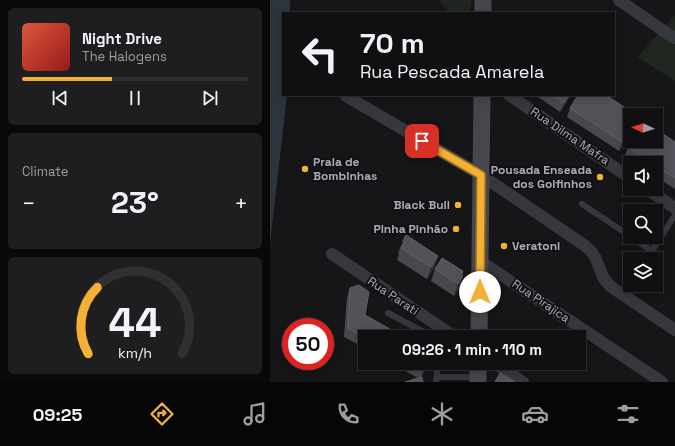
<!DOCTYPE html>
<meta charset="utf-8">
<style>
body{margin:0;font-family:"Space Grotesk",sans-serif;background:#1e1e20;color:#f1f3f6;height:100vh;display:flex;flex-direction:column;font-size:15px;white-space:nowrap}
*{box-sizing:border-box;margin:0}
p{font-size:13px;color:#9c9d9f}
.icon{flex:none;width:22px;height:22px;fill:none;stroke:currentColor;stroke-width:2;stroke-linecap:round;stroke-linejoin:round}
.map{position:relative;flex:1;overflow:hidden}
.details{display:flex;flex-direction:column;gap:8px;padding:8px;background:#09090a;width:270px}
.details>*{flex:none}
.guide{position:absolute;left:12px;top:12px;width:333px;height:84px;border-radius:0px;box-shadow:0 2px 10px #0003,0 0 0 1px #303032;background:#101012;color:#f1f3f6;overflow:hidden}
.needle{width:26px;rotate:274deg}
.buttons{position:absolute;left:353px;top:108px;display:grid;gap:8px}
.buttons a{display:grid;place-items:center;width:40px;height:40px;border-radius:0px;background:#101012;box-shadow:0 2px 10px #0003,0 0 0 1px #303032;font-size:20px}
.speed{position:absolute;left:12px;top:318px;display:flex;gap:8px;font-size:20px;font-weight:700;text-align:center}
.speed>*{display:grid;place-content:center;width:52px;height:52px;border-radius:50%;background:#101012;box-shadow:0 2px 10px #0003,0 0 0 1px #303032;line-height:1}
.speed .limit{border:6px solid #d22;background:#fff;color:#111}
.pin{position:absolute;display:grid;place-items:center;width:34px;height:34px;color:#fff;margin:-17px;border-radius:8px;box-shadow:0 2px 6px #0006}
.me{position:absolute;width:44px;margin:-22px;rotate:0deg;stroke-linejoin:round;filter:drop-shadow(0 0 3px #0008)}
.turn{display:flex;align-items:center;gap:14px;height:84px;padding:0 12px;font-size:18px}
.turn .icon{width:52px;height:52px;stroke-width:2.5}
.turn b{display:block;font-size:28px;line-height:34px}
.big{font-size:30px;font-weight:700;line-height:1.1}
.details .card{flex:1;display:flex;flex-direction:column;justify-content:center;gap:6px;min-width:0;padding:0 14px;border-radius:6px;background:#1e1e20}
.details .dial{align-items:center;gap:0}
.dial svg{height:104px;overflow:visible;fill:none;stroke:#303032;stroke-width:7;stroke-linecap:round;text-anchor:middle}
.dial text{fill:#f1f3f6;stroke:none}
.song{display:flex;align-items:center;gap:12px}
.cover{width:48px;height:48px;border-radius:6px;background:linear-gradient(135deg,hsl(10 70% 55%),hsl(0 70% 35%))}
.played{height:4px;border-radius:2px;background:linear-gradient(90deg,#f2b134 40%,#303032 40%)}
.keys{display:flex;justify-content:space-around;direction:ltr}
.heat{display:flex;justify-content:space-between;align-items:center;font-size:22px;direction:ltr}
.trip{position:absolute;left:88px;top:330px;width:228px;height:40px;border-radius:0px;background:#101012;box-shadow:0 2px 10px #0003,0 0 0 1px #303032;font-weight:700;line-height:40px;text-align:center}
.tabs{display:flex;height:64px;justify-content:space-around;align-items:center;background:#060607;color:#9c9d9f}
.tabs .icon{width:28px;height:28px}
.tabs .active{color:#f2b134}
.tabs b{font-size:18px;color:#f1f3f6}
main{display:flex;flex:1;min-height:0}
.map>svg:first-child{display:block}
.green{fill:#1e261f}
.water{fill:#2c353c}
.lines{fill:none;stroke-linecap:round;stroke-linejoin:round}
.service{stroke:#37383d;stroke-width:6}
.minor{stroke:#37383d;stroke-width:12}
.secondary{stroke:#45474d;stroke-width:17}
.wall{fill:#47494d}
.shaded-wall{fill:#2f3033}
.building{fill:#525359;stroke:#5f6168}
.route-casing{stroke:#9d7322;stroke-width:10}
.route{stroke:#f2b134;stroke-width:7}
.poi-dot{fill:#f2b134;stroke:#111113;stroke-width:1.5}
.labels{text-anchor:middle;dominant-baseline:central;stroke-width:4;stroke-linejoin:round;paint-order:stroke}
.street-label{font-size:12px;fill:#a8adb8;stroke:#111113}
.poi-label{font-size:12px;font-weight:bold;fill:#a8adb8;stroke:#111113;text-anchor:end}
</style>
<main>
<section class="details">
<div class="card">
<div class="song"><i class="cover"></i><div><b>Night Drive</b><p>The Halogens</p></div></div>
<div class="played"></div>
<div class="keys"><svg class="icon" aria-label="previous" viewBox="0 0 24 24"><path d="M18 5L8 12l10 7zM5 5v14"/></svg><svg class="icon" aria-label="pause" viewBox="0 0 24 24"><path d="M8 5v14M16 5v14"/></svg><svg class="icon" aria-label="next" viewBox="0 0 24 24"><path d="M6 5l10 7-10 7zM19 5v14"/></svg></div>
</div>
<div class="card"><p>Climate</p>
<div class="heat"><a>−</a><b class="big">23°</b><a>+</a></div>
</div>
<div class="card dial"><svg viewBox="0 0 100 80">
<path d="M14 69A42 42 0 1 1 86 69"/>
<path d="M14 69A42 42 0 0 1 21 18" stroke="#f2b134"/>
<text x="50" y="56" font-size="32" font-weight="700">44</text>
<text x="50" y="72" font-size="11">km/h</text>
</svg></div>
</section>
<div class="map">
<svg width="405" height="382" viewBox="0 0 405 382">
<rect width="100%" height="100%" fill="#161618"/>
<path class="green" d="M170,0H202L200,13H180L171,4Z
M405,15V81L367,57Z"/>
<path class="water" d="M0,0H20V13H13V95H17L0,244Z"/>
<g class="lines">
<path class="service" d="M312,204L360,236
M361,237L382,251L405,215
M118,313L163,337
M167,377H207
M166,382L168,363"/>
<path class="minor" d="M349,0L404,38
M239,95L360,178
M76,96L211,175L314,245L321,251L325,257L333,277L340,286L405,330
M377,189L405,208
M62,254L185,337
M210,261L392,382
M224,363L253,382"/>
<path class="secondary" d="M213,13V0
M209,337L212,95
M208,382V363"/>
</g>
<path class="wall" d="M265,95H301L290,112Z
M300,108L360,115V134L349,151L297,117Z
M405,142V189L386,177V163H365L355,156L358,147Z
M136,235L164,268L157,279L127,260L129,254L128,253L133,241Z
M165,269L193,271L192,276H193L189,289L184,296L161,281Z
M80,288L95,315V348L74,337L77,297Z
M121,363H159L151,377L148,378Z"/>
<path class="shaded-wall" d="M299,95H301L290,112L294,103Z
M360,130V134L349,151L352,142Z
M168,256L164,268L157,279L161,267Z
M193,271L189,283L193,276L189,289L184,296L191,275Z
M158,363H159L150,380L153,371Z"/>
<path class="building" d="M281,95H299L294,103Z
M308,95H336L366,115H360V130L352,142L300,108Z
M386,129L405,142V178L386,166V163H382L358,147L362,141H386Z
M136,235L168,256L161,267L131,248L135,242L133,241Z
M172,258L193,271L191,275L193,276L188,284L165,269Z
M89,285L99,292L95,315L134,337H95V338L78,328L80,288Z
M140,363H158L153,371Z
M230,373L245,382H225Z
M152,377L153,382H135Z"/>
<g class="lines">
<g class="route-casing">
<path id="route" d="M152,141L211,175L210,292"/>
</g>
<use href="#route" class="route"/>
</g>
<g class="poi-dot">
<circle cx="35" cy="169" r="4"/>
<circle cx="330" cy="177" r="4"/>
<circle cx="188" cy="205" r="4"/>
<circle cx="186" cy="229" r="4"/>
<circle cx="234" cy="246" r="4"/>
</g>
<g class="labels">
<g class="street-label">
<text transform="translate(300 136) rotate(34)">Rua Dilma Mafra</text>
<text transform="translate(123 296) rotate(34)">Rua Parati</text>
<text transform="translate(271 301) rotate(34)">Rua Pirajica</text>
</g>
<g class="poi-label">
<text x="43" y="162" text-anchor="start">Praia de<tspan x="43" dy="14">Bombinhas</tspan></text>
<text x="322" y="170">Pousada Enseada<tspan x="322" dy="14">dos Golfinhos</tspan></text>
<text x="180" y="205">Black Bull</text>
<text x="178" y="229">Pinha Pinhão</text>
<text x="242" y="246" text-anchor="start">Veratoni</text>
</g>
</g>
</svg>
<div class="buttons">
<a><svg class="needle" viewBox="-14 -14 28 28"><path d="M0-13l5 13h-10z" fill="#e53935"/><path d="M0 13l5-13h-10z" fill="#9c9d9f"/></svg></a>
<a><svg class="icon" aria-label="sound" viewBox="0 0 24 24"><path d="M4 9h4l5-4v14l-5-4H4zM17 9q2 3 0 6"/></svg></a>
<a><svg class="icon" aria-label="search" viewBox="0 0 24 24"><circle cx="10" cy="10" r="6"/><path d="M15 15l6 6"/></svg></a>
<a><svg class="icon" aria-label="layers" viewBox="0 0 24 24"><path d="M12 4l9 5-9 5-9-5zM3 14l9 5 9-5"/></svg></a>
</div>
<div class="speed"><div class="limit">50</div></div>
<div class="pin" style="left:152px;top:141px;background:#d93025"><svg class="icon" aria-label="arrive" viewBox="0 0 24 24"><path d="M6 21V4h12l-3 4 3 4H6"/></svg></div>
<svg class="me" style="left:210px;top:292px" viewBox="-20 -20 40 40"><circle r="19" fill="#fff"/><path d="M0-13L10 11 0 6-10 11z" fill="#f2b134"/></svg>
<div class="trip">09:26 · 1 min · 110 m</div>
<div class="guide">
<div class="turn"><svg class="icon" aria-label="left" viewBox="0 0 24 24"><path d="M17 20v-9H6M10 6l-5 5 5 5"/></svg><div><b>70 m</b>Rua Pescada Amarela</div></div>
</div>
</div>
</main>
<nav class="tabs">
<b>09:25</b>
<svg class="icon active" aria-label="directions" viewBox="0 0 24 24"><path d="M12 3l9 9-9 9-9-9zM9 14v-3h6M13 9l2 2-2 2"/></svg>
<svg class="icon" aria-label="music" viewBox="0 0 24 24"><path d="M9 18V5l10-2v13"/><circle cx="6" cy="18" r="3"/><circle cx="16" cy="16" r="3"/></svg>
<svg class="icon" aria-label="phone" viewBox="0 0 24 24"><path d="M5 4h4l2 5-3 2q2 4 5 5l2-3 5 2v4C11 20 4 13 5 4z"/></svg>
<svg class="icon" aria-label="climate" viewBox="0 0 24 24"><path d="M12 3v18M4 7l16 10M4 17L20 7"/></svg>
<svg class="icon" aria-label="car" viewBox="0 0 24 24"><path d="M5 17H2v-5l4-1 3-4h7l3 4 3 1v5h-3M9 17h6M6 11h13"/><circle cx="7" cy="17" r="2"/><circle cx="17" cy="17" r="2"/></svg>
<svg class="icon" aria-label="filters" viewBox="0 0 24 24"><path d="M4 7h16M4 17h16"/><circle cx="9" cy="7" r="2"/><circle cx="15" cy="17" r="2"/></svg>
</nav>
